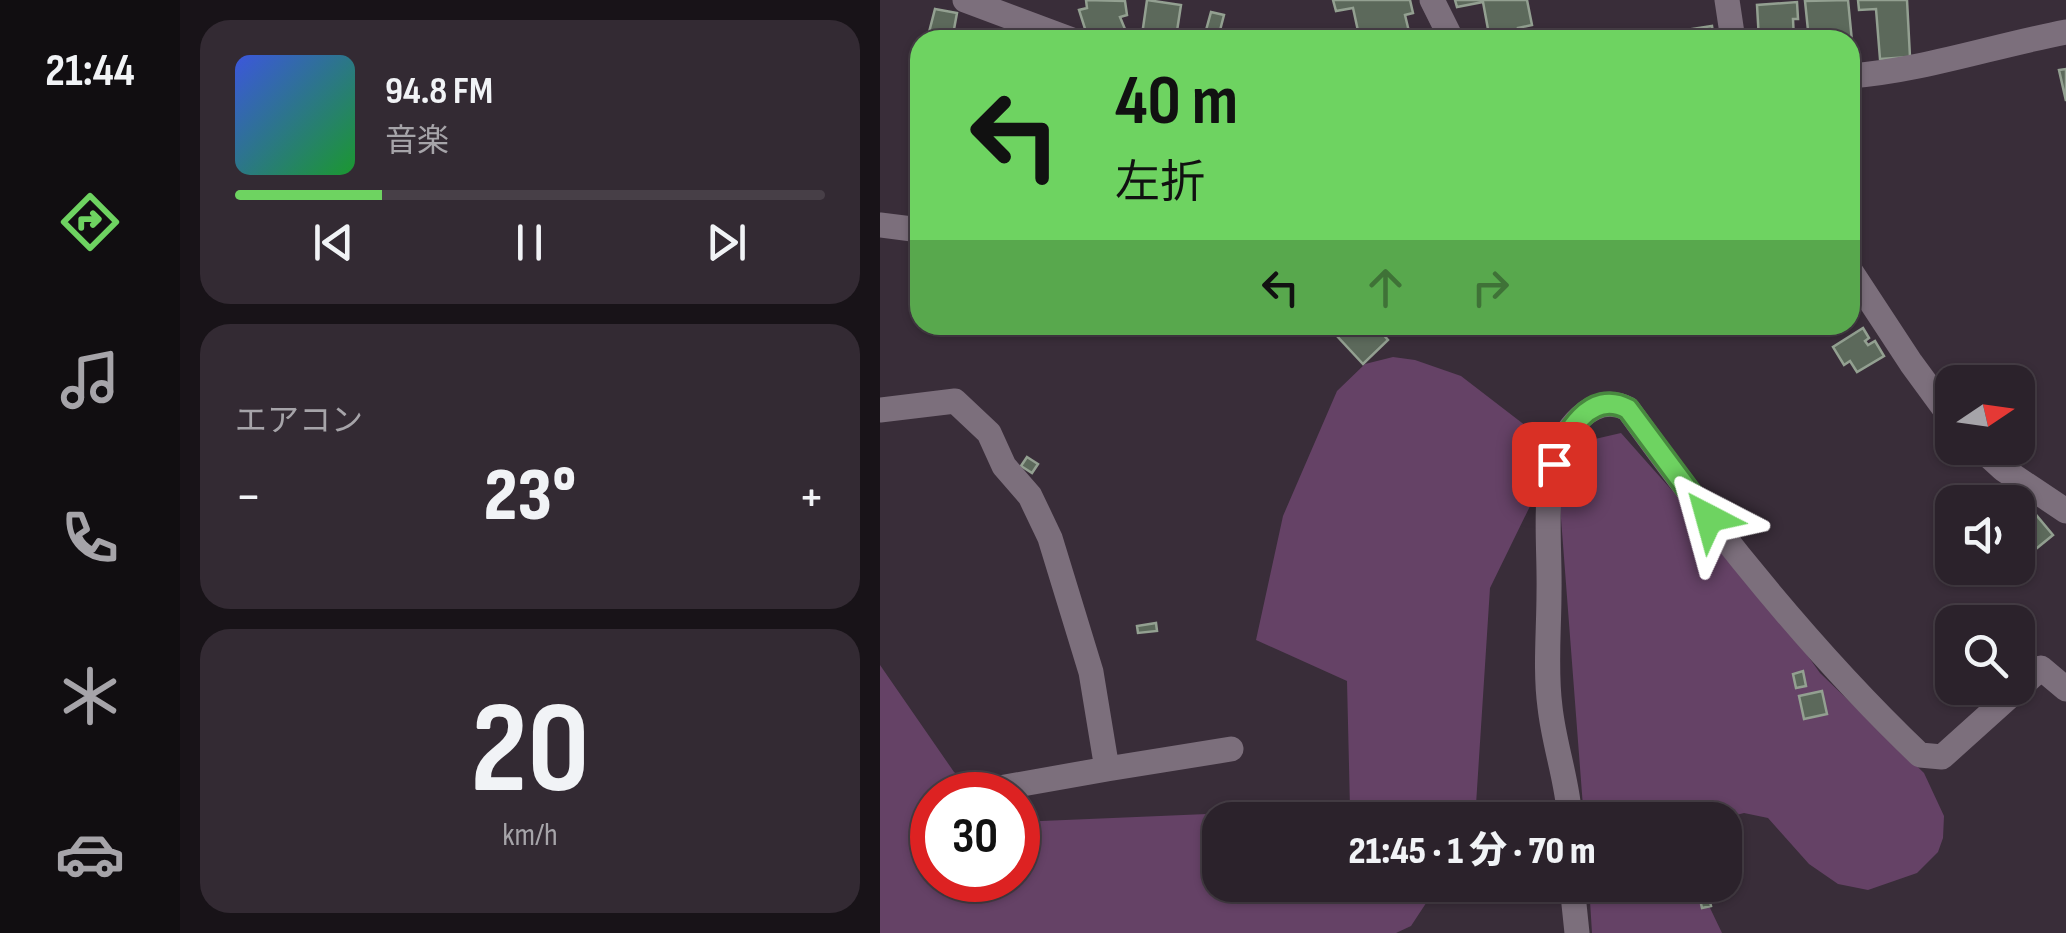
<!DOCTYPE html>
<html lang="ja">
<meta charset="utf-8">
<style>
body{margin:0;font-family:"Sofia Sans Condensed","Noto Sans JP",sans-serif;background:#332a33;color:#f1f3f6;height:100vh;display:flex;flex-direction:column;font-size:38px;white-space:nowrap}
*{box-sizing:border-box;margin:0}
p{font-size:32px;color:#a6a4a9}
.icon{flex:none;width:55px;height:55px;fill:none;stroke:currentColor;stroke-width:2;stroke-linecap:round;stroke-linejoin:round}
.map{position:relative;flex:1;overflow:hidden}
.side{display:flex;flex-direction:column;gap:20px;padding:20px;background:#181318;width:700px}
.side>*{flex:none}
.guide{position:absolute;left:30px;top:30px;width:950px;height:305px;border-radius:30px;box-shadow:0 2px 8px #0004,0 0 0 2px #473f47;background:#6ed361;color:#111;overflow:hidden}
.needle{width:65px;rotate:77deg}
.fabs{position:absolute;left:1055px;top:365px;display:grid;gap:20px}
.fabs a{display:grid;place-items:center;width:100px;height:100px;border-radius:20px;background:#2b222b;box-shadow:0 2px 8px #0004,0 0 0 2px #473f47;font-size:50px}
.speed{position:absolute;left:30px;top:772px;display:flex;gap:20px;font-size:50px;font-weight:700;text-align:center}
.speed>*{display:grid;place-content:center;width:130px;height:130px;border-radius:50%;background:#2b222b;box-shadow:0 2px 8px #0004,0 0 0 2px #473f47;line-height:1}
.speed .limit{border:15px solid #d22;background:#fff;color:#111}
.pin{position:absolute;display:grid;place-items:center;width:85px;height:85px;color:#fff;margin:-42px;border-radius:20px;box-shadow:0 5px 15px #0006}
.me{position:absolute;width:110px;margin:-55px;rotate:321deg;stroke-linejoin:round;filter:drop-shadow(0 0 8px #0008)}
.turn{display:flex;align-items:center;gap:35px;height:210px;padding:0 40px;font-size:45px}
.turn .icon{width:130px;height:130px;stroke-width:2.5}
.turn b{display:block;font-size:70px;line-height:85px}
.lanes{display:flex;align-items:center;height:95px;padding:0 40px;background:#0003;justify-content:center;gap:50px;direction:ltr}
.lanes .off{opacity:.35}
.big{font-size:75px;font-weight:800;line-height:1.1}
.side .card{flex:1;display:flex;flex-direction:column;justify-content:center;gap:15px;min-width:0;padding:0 35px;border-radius:30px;background:#332a33}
.side .dial{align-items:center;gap:0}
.dial b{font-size:130px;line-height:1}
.song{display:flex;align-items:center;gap:30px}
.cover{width:120px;height:120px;border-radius:15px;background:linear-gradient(135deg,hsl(230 70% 55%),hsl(130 70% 35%))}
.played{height:10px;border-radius:5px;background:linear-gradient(90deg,#6ed361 25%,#473f47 25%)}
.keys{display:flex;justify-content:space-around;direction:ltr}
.heat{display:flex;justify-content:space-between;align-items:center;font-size:55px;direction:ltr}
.trip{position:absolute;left:322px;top:802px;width:540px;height:100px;border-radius:30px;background:#2b222b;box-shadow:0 2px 8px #0004,0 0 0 2px #473f47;font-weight:800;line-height:100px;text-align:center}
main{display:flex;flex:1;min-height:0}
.menu{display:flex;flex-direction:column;width:180px;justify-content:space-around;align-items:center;background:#110e11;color:#a6a4a9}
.menu .icon{width:70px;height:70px}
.menu .current{color:#6ed361}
.menu b{font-size:45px;color:#f1f3f6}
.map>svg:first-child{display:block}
.green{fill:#654266}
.building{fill:#5c695b;stroke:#93a091;stroke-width:2.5}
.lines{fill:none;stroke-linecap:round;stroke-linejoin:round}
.minor{stroke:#7c6f7c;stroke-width:25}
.route-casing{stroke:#48893f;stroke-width:25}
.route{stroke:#6ed361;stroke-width:18}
</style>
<main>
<nav class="menu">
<b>21:44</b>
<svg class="icon current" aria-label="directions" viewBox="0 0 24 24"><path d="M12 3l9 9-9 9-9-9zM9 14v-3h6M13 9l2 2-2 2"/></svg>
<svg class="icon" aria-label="music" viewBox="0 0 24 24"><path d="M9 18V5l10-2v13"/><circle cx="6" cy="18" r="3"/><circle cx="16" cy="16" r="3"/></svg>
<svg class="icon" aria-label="phone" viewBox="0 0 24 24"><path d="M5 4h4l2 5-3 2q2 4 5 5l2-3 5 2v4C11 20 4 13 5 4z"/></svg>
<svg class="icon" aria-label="climate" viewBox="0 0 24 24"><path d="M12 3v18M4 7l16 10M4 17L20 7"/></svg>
<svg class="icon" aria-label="car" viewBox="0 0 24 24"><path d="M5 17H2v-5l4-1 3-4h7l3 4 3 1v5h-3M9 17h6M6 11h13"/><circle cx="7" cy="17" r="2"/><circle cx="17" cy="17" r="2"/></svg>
</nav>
<section class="side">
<div class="card">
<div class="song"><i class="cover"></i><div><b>94.8 FM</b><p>音楽</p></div></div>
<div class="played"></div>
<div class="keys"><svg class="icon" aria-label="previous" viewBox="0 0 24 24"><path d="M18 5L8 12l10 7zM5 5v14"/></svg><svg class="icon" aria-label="pause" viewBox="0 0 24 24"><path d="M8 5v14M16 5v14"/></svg><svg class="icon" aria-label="next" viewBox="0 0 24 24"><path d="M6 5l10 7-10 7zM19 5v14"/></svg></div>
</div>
<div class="card"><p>エアコン</p>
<div class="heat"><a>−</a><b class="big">23°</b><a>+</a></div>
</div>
<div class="card dial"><b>20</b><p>km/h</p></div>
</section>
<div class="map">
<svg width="1186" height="933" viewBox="0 0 1186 933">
<rect width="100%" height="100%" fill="#392d39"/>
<path class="green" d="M513,357L535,360L581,376L646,426L655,455L654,498L610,588L595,820H340V885H558L531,926L516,933H0V665L74,772L102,795H52V880H138V822L470,808L467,681L376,640L403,516L457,391L485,364Z
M741,433L883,593L940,673L1044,773L1064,816L1063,838L1058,852L1037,873L988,890L958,884L929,864L888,818L864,813L837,820H704L680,505L702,442Z
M709,885H819L842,933H712Z"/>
<path class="building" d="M206,0L245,1L247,15L240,17L245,29L242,40H218L207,35L199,10L207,8Z
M267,0L301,5L297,31L290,30L288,39L262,35Z
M453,0H530L533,13L525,15L531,40H480L473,8L456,11Z
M575,0H647L652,25L638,28L639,34L610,40L603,2L577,7Z
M968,0L974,62H970V40H929L925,1Z
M978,0H1027L1030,57L1000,59L996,9L979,10Z
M917,2L918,19H913L914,40H879L877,5Z
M55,9L77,13L72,40H47Z
M331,12L344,15L338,38L325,34Z
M832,26L834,40H814L812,29Z
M104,32L127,35L126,40H103Z
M1186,69V101L1179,70Z
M468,325H511L502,333L508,340L483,364L457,336Z
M983,328L989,338L985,341L988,345L995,341L1004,356L977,372L970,361L964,365L953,347Z
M147,457L158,464L152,473L141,466Z
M1147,504L1173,535L1141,561L1138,557V512Z
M276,623L277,631L258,633L257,626Z
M923,671L926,686L916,688L913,674Z
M942,691L947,714L924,719L919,696Z
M828,893L831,906L822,908L819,895Z"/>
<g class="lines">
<path class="minor" d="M85,0L192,40
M552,0L572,40
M847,0L853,40
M970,76C1044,70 1113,46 1186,32
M0,225L40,230
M970,270L1031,363L1072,419
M0,410L75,401L109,433L124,466L150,496L170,538L211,672L227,769L351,749
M1100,448L1123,469L1186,511
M114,789L227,769
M690,820C688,782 674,745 670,707C665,670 669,630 669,593C670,551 664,504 674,463C681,432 713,390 748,409C835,531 931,651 1040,755L1062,757L1161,668L1186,689
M692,885L697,933"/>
</g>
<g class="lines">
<g class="route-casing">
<path id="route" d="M674,464C685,434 710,388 748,409L829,518"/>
</g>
<use href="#route" class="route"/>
</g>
</svg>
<div class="fabs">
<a><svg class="needle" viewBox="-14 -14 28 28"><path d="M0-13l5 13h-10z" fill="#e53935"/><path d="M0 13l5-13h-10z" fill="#a6a4a9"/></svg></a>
<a><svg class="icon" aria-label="sound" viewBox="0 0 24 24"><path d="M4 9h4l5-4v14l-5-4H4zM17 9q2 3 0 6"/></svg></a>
<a><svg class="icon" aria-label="search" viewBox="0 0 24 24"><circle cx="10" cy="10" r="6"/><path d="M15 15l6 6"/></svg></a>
</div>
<div class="speed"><div class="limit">30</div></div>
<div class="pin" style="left:674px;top:464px;background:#d93025"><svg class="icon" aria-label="arrive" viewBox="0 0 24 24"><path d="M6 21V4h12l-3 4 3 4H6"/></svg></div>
<svg class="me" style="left:829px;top:518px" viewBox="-20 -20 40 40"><path d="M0-17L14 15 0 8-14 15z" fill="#6ed361" stroke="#fff" stroke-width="4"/></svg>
<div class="trip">21:45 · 1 分 · 70 m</div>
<div class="guide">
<div class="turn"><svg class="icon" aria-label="left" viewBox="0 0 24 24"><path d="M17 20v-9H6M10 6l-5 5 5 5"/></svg><div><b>40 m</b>左折</div></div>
<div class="lanes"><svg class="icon" aria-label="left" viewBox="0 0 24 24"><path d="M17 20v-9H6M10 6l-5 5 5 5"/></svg><svg class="icon off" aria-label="ahead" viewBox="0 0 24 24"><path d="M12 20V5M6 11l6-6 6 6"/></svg><svg class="icon off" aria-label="right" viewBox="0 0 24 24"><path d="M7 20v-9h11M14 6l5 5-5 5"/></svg></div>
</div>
</div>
</main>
